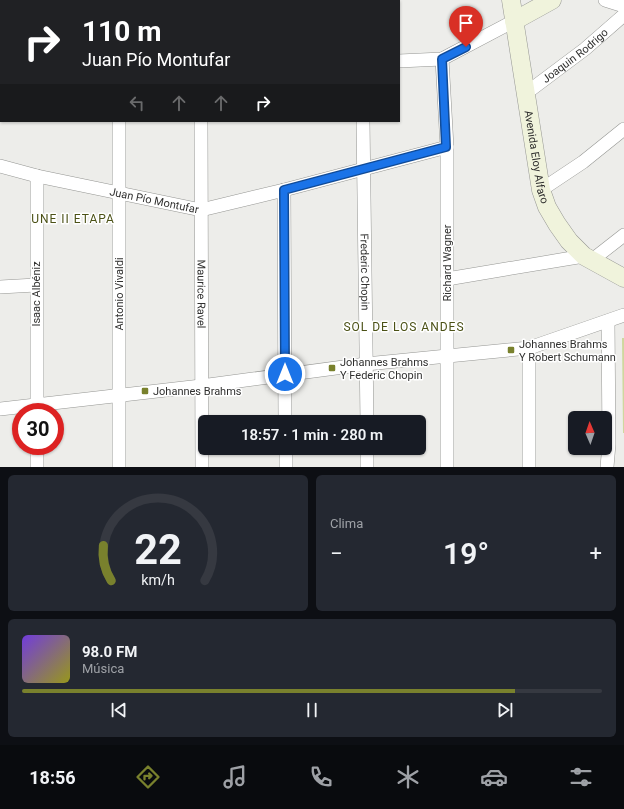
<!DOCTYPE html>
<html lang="es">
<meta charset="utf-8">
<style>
body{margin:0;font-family:Roboto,sans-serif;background:#242831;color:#f1f3f6;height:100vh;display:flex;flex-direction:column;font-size:15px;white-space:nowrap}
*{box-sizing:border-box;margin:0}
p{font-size:13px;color:#9ea1a6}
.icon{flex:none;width:22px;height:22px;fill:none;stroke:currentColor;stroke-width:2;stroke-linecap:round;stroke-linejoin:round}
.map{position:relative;height:467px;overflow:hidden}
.side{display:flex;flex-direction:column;gap:8px;padding:8px;background:#0d0f14;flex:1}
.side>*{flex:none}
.banner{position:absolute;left:0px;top:0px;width:400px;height:122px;box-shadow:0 1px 3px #0004;background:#202124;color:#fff;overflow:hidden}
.needle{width:26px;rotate:358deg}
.fabs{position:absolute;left:568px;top:411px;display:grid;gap:8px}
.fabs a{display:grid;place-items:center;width:44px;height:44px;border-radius:6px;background:#171b24;box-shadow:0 1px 3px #0004;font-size:20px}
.speed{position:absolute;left:12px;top:403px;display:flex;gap:8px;font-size:20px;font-weight:700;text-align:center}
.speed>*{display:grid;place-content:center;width:52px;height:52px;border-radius:50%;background:#171b24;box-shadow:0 1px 3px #0004;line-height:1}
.speed .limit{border:6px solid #d22;background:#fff;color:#111}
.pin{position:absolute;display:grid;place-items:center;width:34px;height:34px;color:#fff;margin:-41px -17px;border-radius:50% 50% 50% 0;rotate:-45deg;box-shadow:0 0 4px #0007}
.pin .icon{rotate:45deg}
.me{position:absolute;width:44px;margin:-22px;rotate:0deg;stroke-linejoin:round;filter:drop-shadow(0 0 3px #0008)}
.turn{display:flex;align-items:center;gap:14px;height:84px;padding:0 16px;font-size:18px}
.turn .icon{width:52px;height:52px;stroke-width:2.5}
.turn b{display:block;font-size:28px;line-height:34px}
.lanes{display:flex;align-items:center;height:38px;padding:0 16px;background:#0003;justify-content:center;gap:20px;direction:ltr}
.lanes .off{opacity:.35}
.big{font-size:30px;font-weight:600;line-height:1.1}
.side .card{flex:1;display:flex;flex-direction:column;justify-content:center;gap:6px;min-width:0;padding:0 14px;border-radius:6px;background:#242831}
.side .dial{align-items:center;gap:0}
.dial svg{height:104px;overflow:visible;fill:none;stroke:#363941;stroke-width:7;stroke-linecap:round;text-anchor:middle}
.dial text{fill:#f1f3f6;stroke:none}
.song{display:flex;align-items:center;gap:12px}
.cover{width:48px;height:48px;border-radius:6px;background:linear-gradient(135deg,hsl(260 70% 55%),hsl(60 70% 35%))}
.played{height:4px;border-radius:2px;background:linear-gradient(90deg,#79812d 85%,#363941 85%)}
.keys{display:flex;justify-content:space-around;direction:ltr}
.heat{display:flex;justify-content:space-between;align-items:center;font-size:22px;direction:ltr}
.side .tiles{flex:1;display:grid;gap:8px;grid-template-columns:1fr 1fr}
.card:last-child{grid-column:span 2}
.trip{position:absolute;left:198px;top:415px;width:228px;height:40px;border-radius:6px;background:#171b24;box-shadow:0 1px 3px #0004;font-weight:600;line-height:40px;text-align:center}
.tab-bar{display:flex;height:64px;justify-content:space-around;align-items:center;background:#090b0e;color:#9ea1a6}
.tab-bar .icon{width:28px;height:28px}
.tab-bar .active{color:#79812d}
.tab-bar b{font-size:18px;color:#f1f3f6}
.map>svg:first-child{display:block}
.green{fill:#cfd79e}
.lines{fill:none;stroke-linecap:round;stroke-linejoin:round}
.street-casing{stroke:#959693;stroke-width:14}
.secondary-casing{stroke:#959693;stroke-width:19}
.street{stroke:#fff;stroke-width:13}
.secondary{stroke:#f0f3dc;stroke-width:18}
.route-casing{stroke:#114b97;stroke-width:10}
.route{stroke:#1a73e8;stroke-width:7}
.poi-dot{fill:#79812d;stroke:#fff;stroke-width:1.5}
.labels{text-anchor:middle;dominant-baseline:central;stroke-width:3;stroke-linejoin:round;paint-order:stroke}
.street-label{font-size:11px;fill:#30302f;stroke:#fff}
.poi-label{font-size:11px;fill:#30302f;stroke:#fff;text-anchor:start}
.neighbourhood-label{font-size:12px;letter-spacing:1px;fill:#4b5116;stroke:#fff}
</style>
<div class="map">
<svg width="624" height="467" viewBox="0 0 624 467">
<rect width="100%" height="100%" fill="#ededea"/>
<path class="green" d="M134,0H353L131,1Z
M622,338H624V433H623Z"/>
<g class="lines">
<g class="street-casing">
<g id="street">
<path d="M605,0L624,6"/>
<path d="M6,1V0"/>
<path d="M362,1V0"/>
<path d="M442,59L447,147V467"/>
<path d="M399,61L442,59L514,21"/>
<path id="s1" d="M525,94L585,49L624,15"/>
<path d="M0,110H1"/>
<path d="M119,121V467"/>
<path id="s2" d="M201,121L202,467"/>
<path id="s3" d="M363,121L367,422"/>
<path id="s4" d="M0,166L37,176L201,210L284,190L447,147"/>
<path d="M37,176V412"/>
<path d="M284,190L285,422"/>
<path d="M541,190L583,162L624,129"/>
<path d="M592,260L624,235"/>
<path d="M447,279L584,256"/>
<path d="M0,287L36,285"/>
<path d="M529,348V467"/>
<path d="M0,409L201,386L366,364L529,348L624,315"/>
<path d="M37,446V467"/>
<path d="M286,448V467"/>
<path d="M367,448V467"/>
<path d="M607,467L609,444L608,321"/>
</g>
</g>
<g class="secondary-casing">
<g id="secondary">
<path id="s5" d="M511,0L541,190L547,207L557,224L569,241L584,256L624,278"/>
<path d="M49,1L52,0"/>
<path d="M110,1L113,0"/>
<path d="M0,19L1,17"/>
<path d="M514,21L552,0"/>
<path d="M0,39H1"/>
</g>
</g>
<use href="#street" class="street"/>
<use href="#secondary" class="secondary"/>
</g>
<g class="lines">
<g class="route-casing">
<path id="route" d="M285,374L284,190L446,147L442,59L466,47"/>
</g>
<use href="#route" class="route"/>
</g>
<g class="poi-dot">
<rect x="507" y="346" width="8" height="8" rx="2"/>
<rect x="328" y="364" width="8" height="8" rx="2"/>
<rect x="141" y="387" width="8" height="8" rx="2"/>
</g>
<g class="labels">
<g class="street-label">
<text stroke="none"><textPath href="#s1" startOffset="63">Joaquin Rodrigo</textPath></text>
<text stroke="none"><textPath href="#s5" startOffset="159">Avenida Eloy Alfaro</textPath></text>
<text stroke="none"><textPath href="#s4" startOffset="158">Juan Pío Montufar</textPath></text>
<text transform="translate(447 263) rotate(-90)">Richard Wagner</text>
<text stroke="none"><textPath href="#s3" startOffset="151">Frederic Chopin</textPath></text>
<text transform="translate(36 294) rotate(-90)">Isaac Albéniz</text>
<text transform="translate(119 294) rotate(-90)">Antonio Vivaldi</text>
<text stroke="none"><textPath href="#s2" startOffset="173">Maurice Ravel</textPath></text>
</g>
<g class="poi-label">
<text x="519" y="344">Johannes Brahms<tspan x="519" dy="13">Y Robert Schumann</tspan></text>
<text x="340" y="362">Johannes Brahms<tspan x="340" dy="13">Y Federic Chopin</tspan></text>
<text x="153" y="391">Johannes Brahms</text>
</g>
<g class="neighbourhood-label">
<text x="73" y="219">UNE II ETAPA</text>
<text x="404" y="327">SOL DE LOS ANDES</text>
</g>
</g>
</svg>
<div class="fabs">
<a><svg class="needle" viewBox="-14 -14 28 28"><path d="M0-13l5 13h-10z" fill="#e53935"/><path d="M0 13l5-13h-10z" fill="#9ea1a6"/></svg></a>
</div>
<div class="speed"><div class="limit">30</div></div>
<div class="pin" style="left:466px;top:47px;background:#d93025"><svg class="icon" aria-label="arrive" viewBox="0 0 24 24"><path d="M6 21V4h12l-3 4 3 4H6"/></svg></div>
<svg class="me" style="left:285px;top:374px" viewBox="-20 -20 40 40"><circle r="17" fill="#1a73e8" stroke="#fff" stroke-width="3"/><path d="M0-11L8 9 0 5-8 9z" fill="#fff"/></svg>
<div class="trip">18:57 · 1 min · 280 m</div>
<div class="banner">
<div class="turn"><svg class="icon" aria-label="right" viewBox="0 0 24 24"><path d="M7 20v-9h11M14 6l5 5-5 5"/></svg><div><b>110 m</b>Juan Pío Montufar</div></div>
<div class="lanes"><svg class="icon off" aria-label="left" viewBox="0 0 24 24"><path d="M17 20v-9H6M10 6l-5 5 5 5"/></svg><svg class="icon off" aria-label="ahead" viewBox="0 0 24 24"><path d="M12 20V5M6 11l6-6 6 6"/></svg><svg class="icon off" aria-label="ahead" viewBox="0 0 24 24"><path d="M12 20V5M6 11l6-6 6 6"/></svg><svg class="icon" aria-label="right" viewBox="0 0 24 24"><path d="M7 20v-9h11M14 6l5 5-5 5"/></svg></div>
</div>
</div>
<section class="side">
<div class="tiles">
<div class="card dial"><svg viewBox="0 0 100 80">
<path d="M14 69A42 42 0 1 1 86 69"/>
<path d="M14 69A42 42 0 0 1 8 42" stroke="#79812d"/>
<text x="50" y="56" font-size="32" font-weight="700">22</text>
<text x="50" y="72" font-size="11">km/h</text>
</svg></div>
<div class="card"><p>Clima</p>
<div class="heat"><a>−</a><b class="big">19°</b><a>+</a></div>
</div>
<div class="card">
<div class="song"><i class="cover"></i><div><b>98.0 FM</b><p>Música</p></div></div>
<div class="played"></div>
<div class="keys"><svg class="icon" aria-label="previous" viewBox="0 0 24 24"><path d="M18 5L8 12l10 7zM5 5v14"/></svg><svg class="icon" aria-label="pause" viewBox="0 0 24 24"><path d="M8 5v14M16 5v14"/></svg><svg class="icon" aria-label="next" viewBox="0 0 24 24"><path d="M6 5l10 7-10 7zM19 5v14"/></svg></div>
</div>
</div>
</section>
<nav class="tab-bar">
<b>18:56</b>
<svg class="icon active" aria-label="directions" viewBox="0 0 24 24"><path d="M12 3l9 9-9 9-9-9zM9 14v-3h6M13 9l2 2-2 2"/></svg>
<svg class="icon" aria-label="music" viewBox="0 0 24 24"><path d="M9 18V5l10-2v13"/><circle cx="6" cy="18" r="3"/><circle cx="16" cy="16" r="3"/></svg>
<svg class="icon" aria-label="phone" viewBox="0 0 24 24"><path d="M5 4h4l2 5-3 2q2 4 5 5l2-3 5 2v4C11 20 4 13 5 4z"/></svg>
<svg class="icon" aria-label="climate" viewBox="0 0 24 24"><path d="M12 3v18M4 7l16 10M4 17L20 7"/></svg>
<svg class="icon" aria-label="car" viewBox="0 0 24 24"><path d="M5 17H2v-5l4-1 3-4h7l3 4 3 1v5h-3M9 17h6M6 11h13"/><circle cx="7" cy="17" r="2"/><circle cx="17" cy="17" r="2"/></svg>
<svg class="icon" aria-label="filters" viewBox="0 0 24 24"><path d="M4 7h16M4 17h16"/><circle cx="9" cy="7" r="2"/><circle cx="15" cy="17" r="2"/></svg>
</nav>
